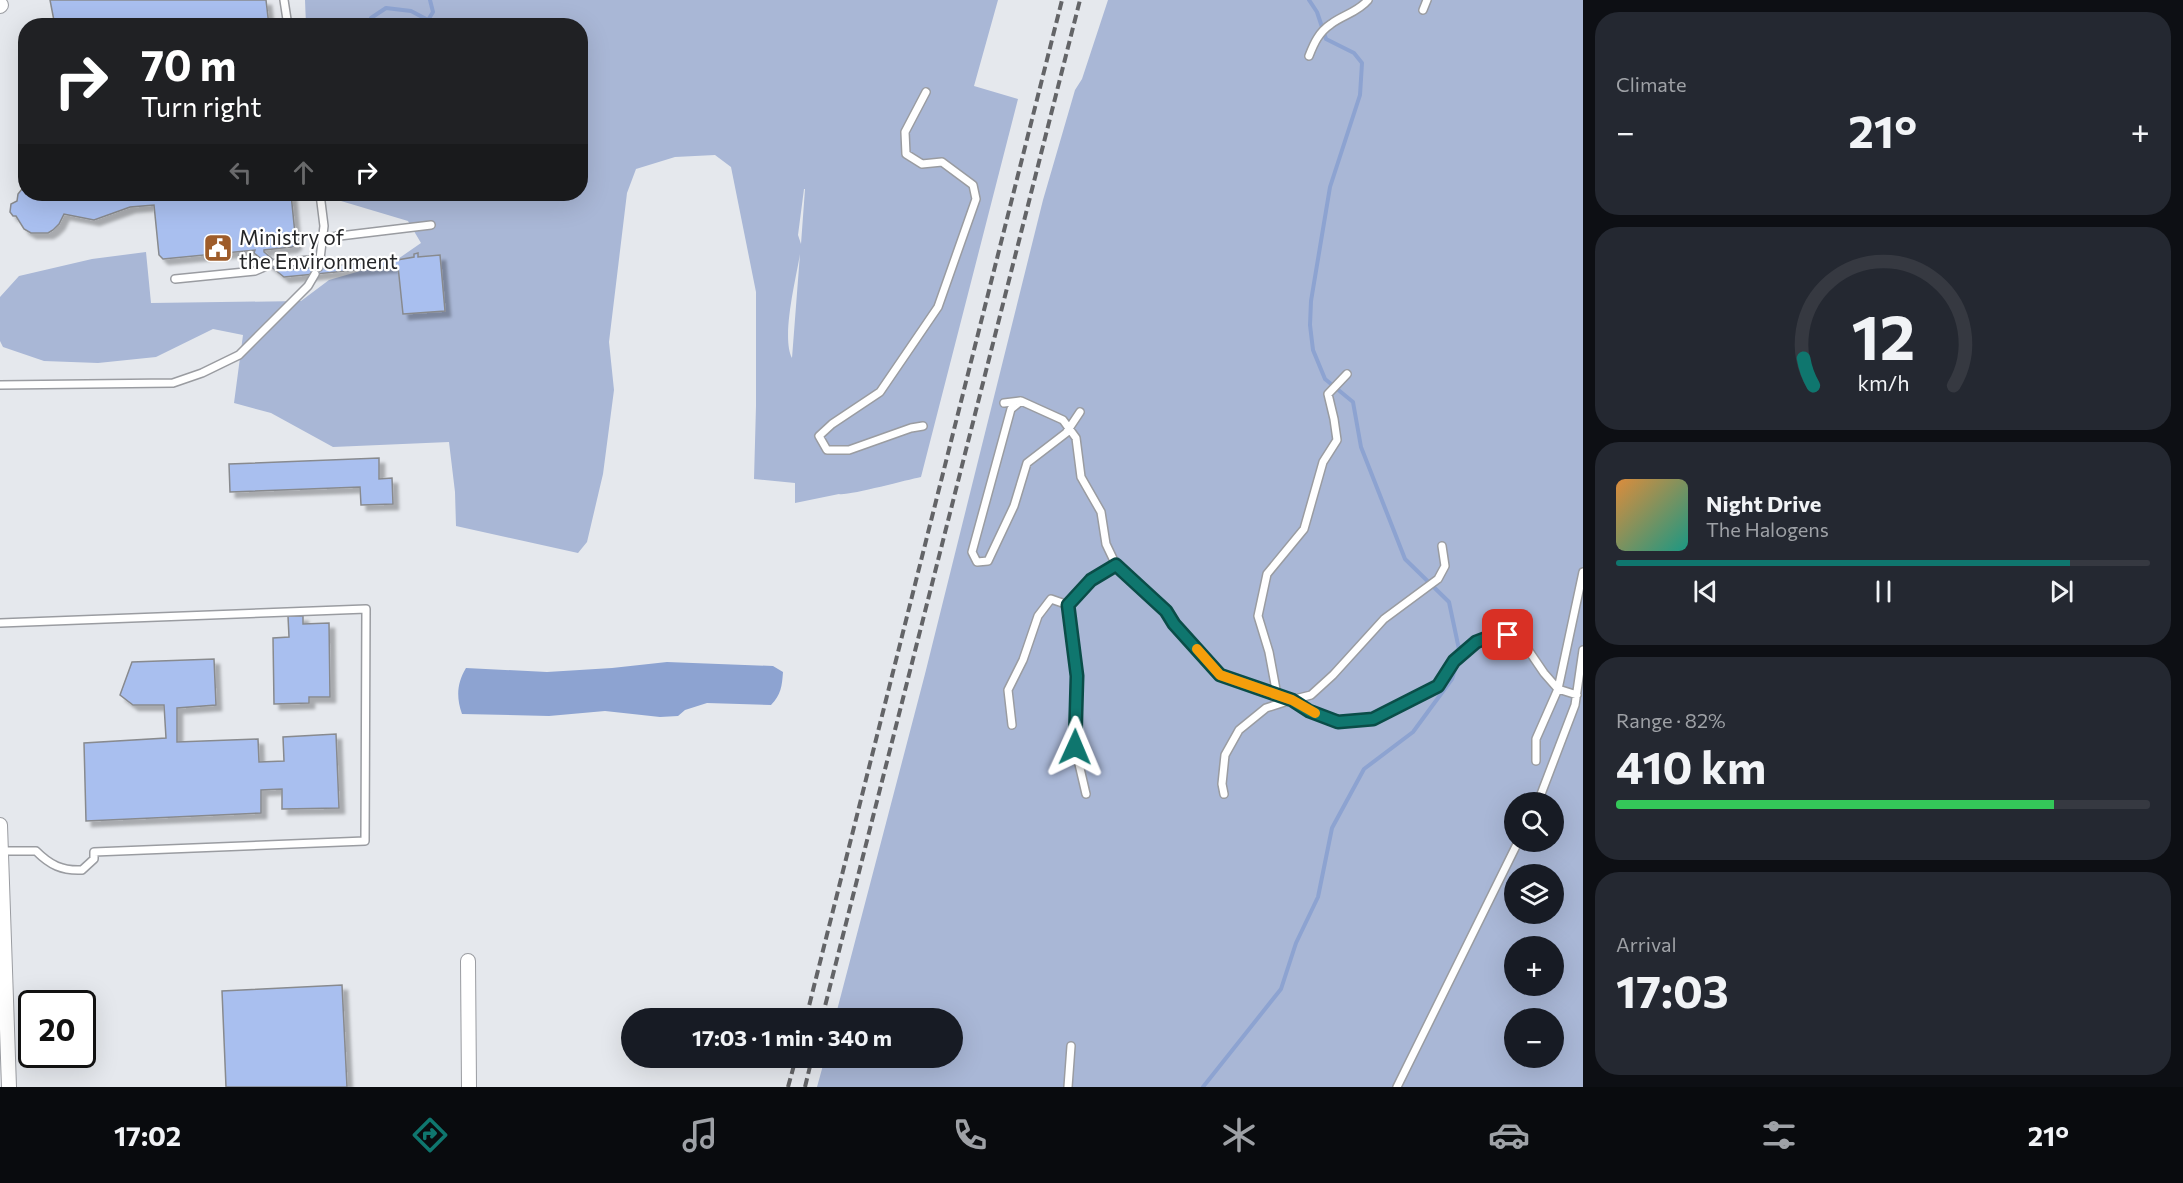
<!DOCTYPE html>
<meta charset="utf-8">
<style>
body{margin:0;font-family:Commissioner,sans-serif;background:#242831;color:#f1f3f6;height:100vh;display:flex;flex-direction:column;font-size:22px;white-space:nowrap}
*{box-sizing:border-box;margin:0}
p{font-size:20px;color:#9ea1a6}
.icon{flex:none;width:33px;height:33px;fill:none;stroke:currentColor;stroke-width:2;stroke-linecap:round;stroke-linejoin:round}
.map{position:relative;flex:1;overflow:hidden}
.drawer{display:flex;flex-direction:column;gap:12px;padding:12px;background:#0d0f14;width:600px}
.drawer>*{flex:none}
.top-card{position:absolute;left:18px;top:18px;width:570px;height:183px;border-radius:24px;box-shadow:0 6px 24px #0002;background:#202124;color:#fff;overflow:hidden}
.buttons{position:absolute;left:1504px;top:792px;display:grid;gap:12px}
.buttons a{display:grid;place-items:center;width:60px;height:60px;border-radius:50%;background:#171b24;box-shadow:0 6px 24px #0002;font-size:30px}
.speed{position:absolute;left:18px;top:990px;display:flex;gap:12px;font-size:30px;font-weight:700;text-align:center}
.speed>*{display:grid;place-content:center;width:78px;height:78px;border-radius:50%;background:#171b24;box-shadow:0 6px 24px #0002;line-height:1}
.speed .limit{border:3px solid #111;border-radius:9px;background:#fff;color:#111}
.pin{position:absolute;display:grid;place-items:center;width:51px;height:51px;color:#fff;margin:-26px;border-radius:12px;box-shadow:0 3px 9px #0006}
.me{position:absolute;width:66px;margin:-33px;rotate:1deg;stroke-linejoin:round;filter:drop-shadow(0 0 4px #0008)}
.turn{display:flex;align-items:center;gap:21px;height:126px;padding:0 24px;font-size:27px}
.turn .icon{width:78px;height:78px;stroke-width:2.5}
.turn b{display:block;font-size:42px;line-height:51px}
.lanes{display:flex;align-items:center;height:57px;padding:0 24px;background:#0003;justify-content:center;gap:30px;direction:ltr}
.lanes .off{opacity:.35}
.big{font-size:45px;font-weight:700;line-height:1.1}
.drawer .tile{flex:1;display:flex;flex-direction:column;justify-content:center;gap:9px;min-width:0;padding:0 21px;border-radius:24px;background:#242831}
.drawer .dial{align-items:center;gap:0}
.dial svg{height:156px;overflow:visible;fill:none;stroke:#363941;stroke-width:7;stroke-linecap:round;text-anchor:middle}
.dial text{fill:#f1f3f6;stroke:none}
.song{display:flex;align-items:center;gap:18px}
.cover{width:72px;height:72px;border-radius:9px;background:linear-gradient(135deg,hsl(30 70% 55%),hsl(170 70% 35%))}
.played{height:6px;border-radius:3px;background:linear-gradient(90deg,#0f766e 85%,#363941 85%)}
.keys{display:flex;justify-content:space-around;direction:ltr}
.heat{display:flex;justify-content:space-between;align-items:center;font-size:33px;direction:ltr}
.charge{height:9px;border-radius:4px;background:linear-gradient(90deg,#34c759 82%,#363941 0)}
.trip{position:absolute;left:621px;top:1008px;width:342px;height:60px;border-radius:30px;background:#171b24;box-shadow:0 6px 24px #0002;font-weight:700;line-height:60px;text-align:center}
.tab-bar{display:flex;height:96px;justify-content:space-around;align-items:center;background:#090b0e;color:#9ea1a6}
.tab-bar .icon{width:42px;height:42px}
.tab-bar .selected{color:#0f766e}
.tab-bar b{font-size:27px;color:#f1f3f6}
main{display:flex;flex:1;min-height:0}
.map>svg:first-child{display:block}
.green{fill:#a9b7d6;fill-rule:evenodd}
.water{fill:#8da3d1}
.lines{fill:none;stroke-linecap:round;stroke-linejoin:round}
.stream{stroke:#8da3d1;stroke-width:4}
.building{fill:#a9bfef;stroke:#888a8e;stroke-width:1.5;filter:url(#shadow)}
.service-casing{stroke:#9a9ca1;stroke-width:10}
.minor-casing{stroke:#9a9ca1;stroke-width:16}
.service{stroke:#fff;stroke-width:7}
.minor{stroke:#fff;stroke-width:14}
.rail{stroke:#636467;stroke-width:4;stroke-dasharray:9 4.5;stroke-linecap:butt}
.route-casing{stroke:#0a4d48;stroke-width:15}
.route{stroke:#0f766e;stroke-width:10}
.slow{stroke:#f59e0b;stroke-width:10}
.labels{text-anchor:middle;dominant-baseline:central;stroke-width:4.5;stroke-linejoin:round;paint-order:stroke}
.poi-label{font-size:21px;fill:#252628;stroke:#fff;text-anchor:start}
</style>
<main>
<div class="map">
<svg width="1583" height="1087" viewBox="0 0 1583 1087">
<defs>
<filter id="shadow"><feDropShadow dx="5.5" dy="5.5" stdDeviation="1.5" flood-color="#0004"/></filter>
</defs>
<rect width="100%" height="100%" fill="#e5e8ed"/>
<path class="green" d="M305,0H998L974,86L1018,99L921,477C906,480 848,496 839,494L795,503V483L754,479L756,406V292L731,167L715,155L675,157L636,169L627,193L609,342L614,390L603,474L587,542L578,553L456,526L455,492L449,442L333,447L271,413L234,403L243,335L213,329L156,357L98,363L44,361L3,347L0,341V297L19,276L92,259L146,252L151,303L301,301L329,280L395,261L421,243L408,221L341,201L338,194H580V26L306,25ZM804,189H805L801,244L798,235ZM800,254L792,358C781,337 796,279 800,254Z
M1108,0H1583V1087H817L825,1058H952V1018H835L925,674L1043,200L1075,90L1082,79ZM1515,802H1554V842H1515ZM1515,874H1554V914H1515ZM1515,946H1554V986H1515ZM1515,1018H1554V1058H1515Z"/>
<path class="water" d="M667,662L773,666L783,672C782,686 781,695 771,705L707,703L685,710L678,716L660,717L605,711L549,716L462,714C456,697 457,683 466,668L547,672L612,668Z"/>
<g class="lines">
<path class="stream" d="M369,26L371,18L386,8L411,11L428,20L433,12L430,0
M1203,1087L1281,989L1296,943L1318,897L1332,828L1364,769L1413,732L1452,679L1460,654L1449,602L1405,559L1361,447L1353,402L1325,379L1313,350L1310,325L1311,301L1330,187L1360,95L1362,63L1354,53L1326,39L1317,12L1309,0"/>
</g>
<path class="building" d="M50,0H266L269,26H55Z
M26,184V194H129V197L153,194H291L296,244L292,247L264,250V252L286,270L397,260L414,257V254L418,253V257L440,255L445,311L403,314L398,266L284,277L254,253L255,250L163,259L159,255L154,205L130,207L94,220L64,214L59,224L53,230L48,233H31L24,229L16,216H13L10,212L11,204L17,201L18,194Z
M379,458V479L392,478L393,504L361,505L360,487L230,492L229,464Z
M288,616H303V624L329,623L330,697H309V703L274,704L273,638L289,637Z
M214,659L216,705L177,708V742L258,739L259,762L284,761L283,737L336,734L339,808L282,809V789L261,790V813L86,821L84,743L166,738L164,705H133L120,695L132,662Z
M342,985L347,1087H226L222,991Z"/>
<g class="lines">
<g class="service-casing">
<path id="service" d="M284,0L288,26
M1423,10L1427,0
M1309,56C1314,43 1319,32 1331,24C1343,15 1358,12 1368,0
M323,238L431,225
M276,263L320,259
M319,267L324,226L320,194
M175,279L255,271L269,265
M0,385L173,383L202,373L239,355L308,286L315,274
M1004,403L1020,401
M1080,412L1066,433L1027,463L1014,506L988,561L977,562L972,552L1011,409L1021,401L1063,420L1076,438L1081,477L1101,512L1106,544L1116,565L1166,611L1174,624L1220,675L1291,700L1311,695L1333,675L1384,619L1438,579L1445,566L1442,546
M923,426L911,428L849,450H827L819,436L832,424L880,392L938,307L976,199L973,185L942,162L922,164L906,154L905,132L926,92
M1068,605L1077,676L1075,747L1086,794
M0,623L366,609L365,841L94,852V859L82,870C62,871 50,865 36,851H1
M1277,695L1269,652L1258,616L1267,574L1304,529L1323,462L1337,440L1334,419L1328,394L1347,374
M1012,725L1008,690L1023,660L1038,616L1051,599L1068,605L1091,580L1116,565
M1536,761V739L1558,689L1583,572
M1224,794L1222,784L1225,755L1239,730L1266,708L1291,700L1309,711L1338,722L1373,719L1438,686L1453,661L1476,642L1489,637L1508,635L1527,648L1544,673L1558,689L1577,695
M1538,802L1575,705L1583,650
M1068,1087L1071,1046
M1397,1087L1518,842"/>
</g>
<g class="minor-casing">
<path id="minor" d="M0,6L1,5
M0,825L9,1087
M468,961L469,1087"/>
</g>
<use href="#service" class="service"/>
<use href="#minor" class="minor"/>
<path class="rail" d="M806,1018L1062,0
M822,1018L1080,0
M788,1087L796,1058
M805,1087L812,1058"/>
</g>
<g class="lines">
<g class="route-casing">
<path id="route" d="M1075,747L1077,676L1068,605L1091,580L1116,565L1166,611L1174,624L1220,675L1292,700L1309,711L1338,722L1373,719L1438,686L1454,661L1476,642L1489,637L1508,635"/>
</g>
<use href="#route" class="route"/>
<path class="slow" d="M1197,649L1220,675L1292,700L1315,713"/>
</g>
<defs>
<g id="civic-square" transform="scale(1.5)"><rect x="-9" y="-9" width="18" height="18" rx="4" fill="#9e5c2a" stroke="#fff"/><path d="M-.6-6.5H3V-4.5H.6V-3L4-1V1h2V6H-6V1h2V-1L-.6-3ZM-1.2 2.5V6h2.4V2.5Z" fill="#fff"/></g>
</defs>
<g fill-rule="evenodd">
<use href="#civic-square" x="218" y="248"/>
</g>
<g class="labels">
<g class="poi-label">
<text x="239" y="236">Ministry of<tspan x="239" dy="24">the Environment</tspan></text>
</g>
</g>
</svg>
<div class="buttons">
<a><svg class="icon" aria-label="search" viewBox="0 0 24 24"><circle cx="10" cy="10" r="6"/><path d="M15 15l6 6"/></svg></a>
<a><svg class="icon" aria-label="layers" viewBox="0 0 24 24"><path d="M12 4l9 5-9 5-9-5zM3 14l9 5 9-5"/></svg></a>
<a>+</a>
<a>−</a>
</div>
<div class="speed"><div class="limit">20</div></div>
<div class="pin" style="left:1508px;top:635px;background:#d93025"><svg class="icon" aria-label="arrive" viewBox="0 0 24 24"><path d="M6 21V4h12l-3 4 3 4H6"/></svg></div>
<svg class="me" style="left:1075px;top:747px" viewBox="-20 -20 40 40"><path d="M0-17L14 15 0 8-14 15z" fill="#0f766e" stroke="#fff" stroke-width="4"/></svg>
<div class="trip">17:03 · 1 min · 340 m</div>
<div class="top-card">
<div class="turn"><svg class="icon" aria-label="right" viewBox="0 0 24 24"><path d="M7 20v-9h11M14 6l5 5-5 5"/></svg><div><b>70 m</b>Turn right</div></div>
<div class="lanes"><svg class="icon off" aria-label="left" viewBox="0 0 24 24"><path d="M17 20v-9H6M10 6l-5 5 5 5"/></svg><svg class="icon off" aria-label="ahead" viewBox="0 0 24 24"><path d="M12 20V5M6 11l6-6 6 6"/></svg><svg class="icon" aria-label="right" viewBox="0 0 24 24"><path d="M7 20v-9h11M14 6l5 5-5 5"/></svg></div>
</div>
</div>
<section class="drawer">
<div class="tile"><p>Climate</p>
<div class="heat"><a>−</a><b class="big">21°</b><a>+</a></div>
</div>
<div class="tile dial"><svg viewBox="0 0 100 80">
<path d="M14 69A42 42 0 1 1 86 69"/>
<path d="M14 69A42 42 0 0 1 9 55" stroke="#0f766e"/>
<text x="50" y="56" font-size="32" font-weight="700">12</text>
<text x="50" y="72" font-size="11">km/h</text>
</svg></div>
<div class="tile">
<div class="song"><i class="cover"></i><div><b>Night Drive</b><p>The Halogens</p></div></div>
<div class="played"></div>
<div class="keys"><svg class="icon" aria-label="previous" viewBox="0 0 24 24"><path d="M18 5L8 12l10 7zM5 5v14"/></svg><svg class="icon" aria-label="pause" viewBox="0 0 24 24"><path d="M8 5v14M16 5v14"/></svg><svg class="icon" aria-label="next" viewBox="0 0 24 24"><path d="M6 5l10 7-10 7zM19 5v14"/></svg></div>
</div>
<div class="tile"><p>Range · 82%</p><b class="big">410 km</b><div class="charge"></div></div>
<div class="tile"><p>Arrival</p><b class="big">17:03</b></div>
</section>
</main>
<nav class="tab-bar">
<b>17:02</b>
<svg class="icon selected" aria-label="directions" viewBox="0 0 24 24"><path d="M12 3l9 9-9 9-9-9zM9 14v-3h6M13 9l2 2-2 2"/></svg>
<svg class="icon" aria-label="music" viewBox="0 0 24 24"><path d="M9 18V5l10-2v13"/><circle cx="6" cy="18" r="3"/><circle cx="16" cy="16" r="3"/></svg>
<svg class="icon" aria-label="phone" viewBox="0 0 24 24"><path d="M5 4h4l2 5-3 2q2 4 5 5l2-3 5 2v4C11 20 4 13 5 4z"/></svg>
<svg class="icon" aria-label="climate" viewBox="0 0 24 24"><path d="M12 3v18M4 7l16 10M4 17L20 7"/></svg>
<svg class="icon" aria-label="car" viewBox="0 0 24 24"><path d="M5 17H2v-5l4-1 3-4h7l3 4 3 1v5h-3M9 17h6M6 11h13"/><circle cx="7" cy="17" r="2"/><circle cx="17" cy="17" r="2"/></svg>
<svg class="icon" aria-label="filters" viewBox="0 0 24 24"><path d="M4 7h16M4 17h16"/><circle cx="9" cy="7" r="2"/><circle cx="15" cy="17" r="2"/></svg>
<b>21°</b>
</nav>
